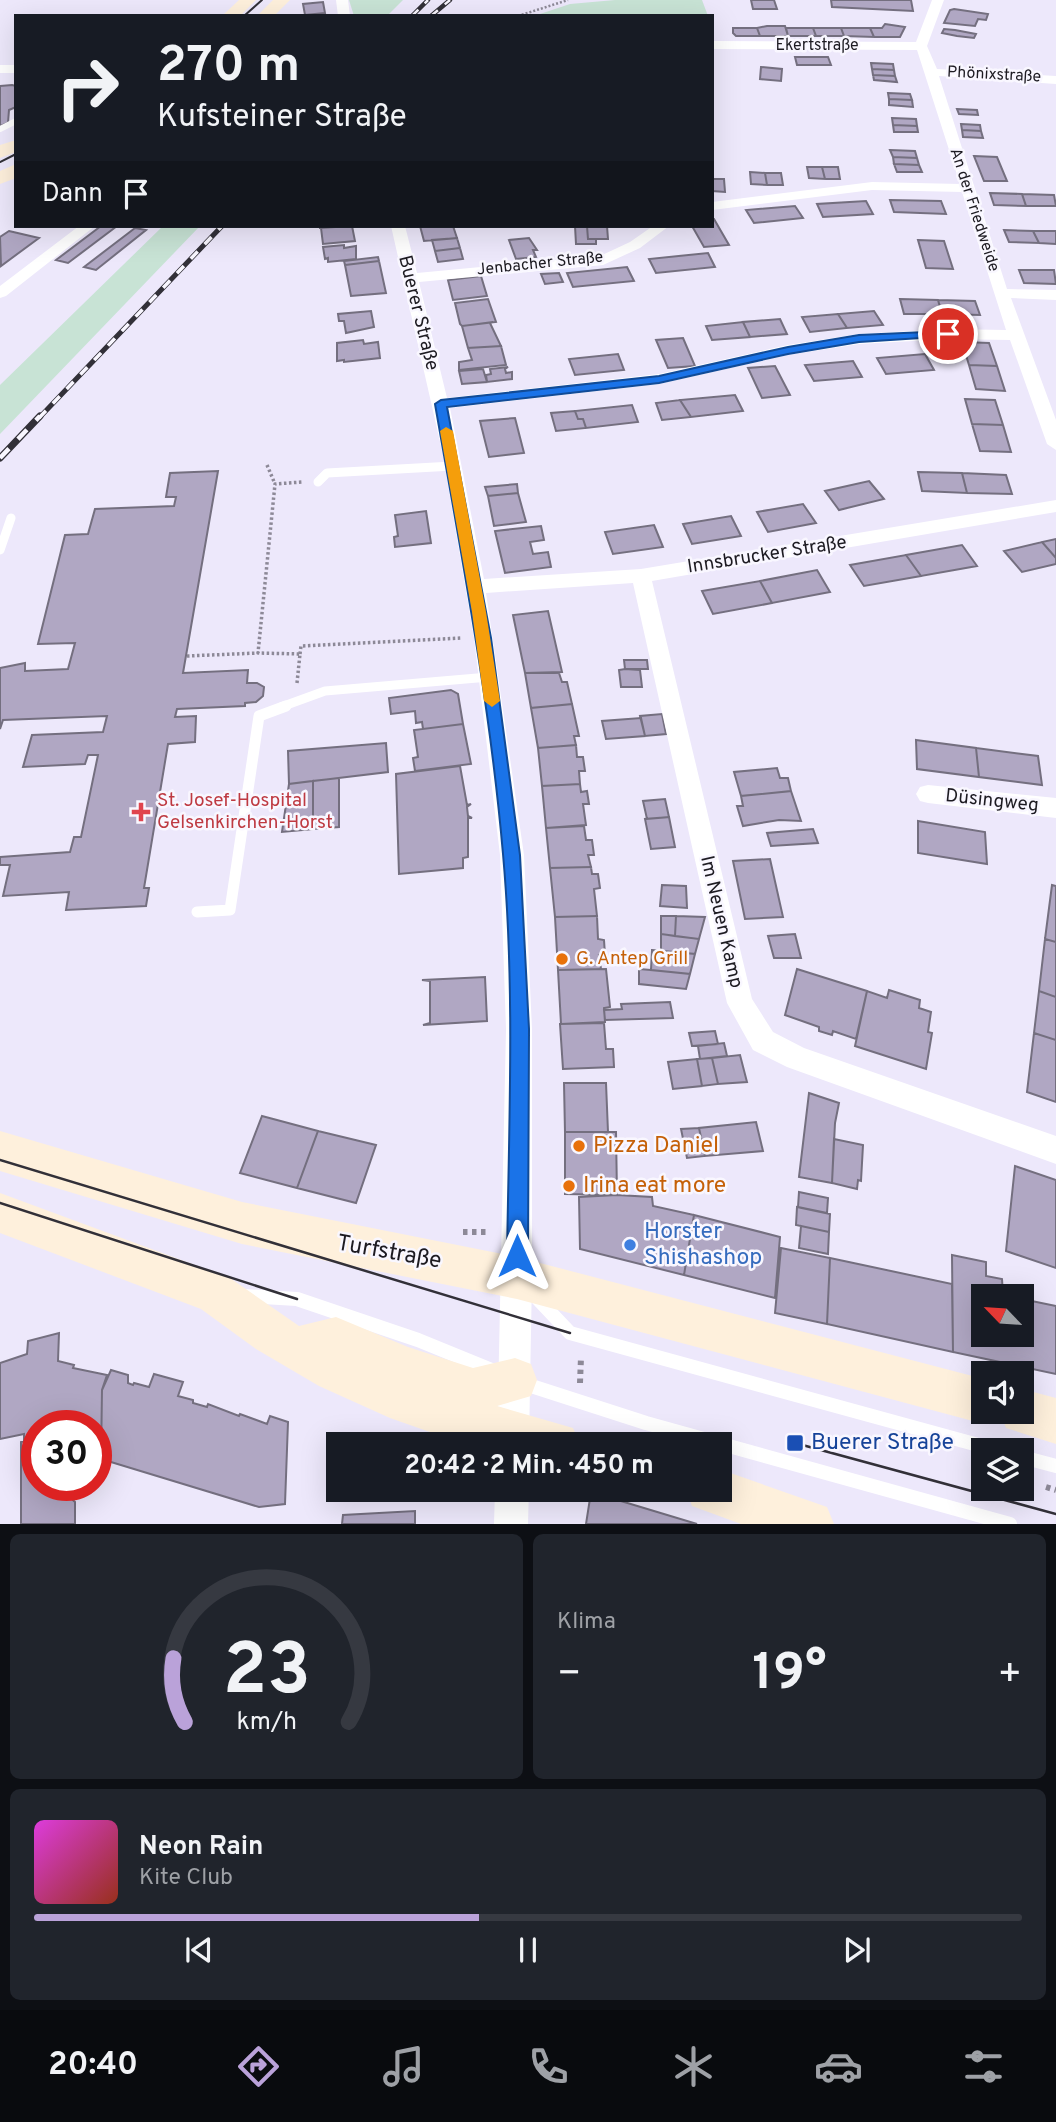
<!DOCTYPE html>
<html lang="de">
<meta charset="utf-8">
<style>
body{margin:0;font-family:Overpass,sans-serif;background:#20242c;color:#f1f3f6;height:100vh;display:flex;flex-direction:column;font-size:26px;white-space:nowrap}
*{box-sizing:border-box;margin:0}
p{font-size:23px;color:#9ea1a6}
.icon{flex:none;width:38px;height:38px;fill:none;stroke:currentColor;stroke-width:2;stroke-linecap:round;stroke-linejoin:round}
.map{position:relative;height:1524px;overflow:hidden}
.panel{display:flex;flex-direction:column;gap:10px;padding:10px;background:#0d0f14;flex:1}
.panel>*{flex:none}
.guide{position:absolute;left:14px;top:14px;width:700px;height:214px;border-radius:0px;box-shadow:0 7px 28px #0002;background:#171b24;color:#f1f3f6;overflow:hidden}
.needle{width:46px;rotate:295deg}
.tools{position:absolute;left:971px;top:1284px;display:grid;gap:14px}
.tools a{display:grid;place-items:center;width:63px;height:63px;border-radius:0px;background:#171b24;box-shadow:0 7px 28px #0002;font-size:35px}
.speed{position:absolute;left:21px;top:1410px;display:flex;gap:14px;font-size:35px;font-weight:700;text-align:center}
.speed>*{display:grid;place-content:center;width:91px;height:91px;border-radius:50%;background:#171b24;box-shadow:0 7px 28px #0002;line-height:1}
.speed .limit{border:10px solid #d22;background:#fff;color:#111}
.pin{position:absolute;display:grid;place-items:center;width:60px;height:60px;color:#fff;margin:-30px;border:4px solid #fff;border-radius:50%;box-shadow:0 2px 7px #0007}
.me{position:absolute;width:77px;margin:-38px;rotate:0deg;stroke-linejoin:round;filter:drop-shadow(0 0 5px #0008)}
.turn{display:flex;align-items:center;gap:24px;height:147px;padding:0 28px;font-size:32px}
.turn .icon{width:91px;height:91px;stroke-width:2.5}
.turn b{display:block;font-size:49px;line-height:60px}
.then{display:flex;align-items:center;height:66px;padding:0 28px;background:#0003;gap:14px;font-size:26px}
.big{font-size:52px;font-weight:700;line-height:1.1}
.panel .card{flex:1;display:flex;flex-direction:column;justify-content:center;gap:10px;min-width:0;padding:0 24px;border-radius:10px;background:#20242c}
.panel .dial{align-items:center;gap:0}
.dial svg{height:182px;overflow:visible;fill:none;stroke:#363941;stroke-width:7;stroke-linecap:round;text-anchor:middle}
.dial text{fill:#f1f3f6;stroke:none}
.song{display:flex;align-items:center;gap:21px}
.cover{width:84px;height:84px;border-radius:10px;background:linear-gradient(135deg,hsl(300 70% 55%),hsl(10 70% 35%))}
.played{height:7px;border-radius:4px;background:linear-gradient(90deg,#baa2d9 45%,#363941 45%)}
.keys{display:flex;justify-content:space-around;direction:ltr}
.heat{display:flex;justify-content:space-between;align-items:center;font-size:38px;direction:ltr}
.panel .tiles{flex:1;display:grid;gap:10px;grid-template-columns:1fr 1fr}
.card:last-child{grid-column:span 2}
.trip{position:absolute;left:326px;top:1432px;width:406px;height:70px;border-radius:0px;background:#171b24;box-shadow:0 7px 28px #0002;font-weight:700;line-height:70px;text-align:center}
.tab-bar{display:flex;height:112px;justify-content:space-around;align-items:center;background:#090b0e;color:#9ea1a6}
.tab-bar .icon{width:49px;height:49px}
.tab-bar .on{color:#baa2d9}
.tab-bar b{font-size:32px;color:#f1f3f6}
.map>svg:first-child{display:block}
.green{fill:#c8e3d5}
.building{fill:#b0a7c3;stroke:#746f7f;stroke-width:2}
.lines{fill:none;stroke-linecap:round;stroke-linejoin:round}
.path-far2{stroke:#8d8997;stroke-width:2.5;stroke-dasharray:2 2;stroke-linecap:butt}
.path-far1{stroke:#8d8997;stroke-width:3.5;stroke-dasharray:2.5 2.5;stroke-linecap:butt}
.path{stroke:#8d8997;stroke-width:6;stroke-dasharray:4.5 4.5;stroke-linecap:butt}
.service-far3{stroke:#fff;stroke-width:6}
.service-far2{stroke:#fff;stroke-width:9}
.service-far1{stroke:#fff;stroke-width:11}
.service{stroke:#fff;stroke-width:14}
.minor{fill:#fff;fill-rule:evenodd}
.secondary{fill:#fef0dc;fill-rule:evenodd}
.tram-far1{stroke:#323038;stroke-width:2}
.tram{stroke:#323038;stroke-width:2.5}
.rail-far2-casing{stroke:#323038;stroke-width:4.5}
.rail-far1-casing{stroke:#323038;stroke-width:5}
.rail-casing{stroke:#323038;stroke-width:7}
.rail-far2{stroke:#f9f7ff;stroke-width:2.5;stroke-dasharray:9;stroke-linecap:butt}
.rail-far1{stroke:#f9f7ff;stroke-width:3.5;stroke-dasharray:10;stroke-linecap:butt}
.rail{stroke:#f9f7ff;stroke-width:4.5;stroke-dasharray:13;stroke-linecap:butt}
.route{fill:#1a73e8;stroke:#114b97;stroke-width:2}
.slow{fill:#f59e0b}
.health-dot{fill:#e0444e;stroke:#f9f7ff;stroke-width:2.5}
.food-dot{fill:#e8710a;stroke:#f9f7ff;stroke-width:2.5}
.shop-dot{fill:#3f7fe0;stroke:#f9f7ff;stroke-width:2.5}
.transit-dot{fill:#1a4fb4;stroke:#f9f7ff;stroke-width:2.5}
.labels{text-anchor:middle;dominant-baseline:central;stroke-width:5;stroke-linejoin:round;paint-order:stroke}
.far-street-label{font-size:16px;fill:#1d1b22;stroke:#f9f7ff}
.street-label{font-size:19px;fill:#1d1b22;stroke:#f9f7ff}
.health-label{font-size:19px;fill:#be3a42;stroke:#f9f7ff;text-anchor:start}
.food-label{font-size:19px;fill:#c56008;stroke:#f9f7ff;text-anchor:start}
.near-food-label{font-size:23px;fill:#c56008;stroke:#f9f7ff;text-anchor:start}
.near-shop-label{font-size:23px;fill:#366cbe;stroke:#f9f7ff;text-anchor:start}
.near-street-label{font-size:23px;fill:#1d1b22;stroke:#f9f7ff}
.near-transit-label{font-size:23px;fill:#164399;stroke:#f9f7ff;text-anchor:start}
</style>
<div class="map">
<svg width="1056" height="1524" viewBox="0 0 1056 1524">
<rect width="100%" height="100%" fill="#ede8fb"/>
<path class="green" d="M349,0H403L387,16H354Z
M615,0H702L708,16H534L570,4Z
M163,226H200L0,434V385Z"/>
<path class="building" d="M751,0H774L777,9H753Z
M831,0H911L913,11L832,7Z
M323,2L325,13L305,15L303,4Z
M954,9L988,14L986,20L978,19L975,26L944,23L950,10Z
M885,24L905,27L900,37H874L870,28H882Z
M767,26H785L788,36H760L757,28Z
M733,28H757L760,36H736L733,33Z
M786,28H813L816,36H788Z
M813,28H841L844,36H816Z
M841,28H870L874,37L844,36Z
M944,29L955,30L976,34L974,38L957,36L942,33Z
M795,57H828L831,65H797Z
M871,63L893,64L894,70L872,69Z
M761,67L782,69L781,81L760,79Z
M872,69L894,70L895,76L873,75Z
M873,75L895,76L897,82L874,80Z
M12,85L16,86V107L9,110L8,123L0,126V86Z
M888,93L910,94L912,100L889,99Z
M889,99L912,100L913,107L889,105Z
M957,109L977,110L978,115L959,114Z
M892,118L916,119L917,126L893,125Z
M961,124L980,125L981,131L962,130Z
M893,125L917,126L918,132H894Z
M962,130L981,131L983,138L963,137Z
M890,150L915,151L917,158L893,157Z
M974,156L997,157L1007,181H984Z
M893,157L917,158L919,165L894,164Z
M894,164L919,165L922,172H897Z
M807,167H822L825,179L809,178Z
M822,167H838L840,179H825Z
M750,172L765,173L767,185L751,184Z
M765,173H781L783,185H767Z
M712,179H724L725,192L712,191Z
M990,193L1022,194L1026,206L994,205Z
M1022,194L1054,195L1056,206H1026Z
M890,200L941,201L946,214L894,212Z
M866,201L873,214L823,217L817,204Z
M795,206L803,218L754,223L746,210Z
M712,219H714L729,245L704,247L692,226H712Z
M101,226H117L68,263L56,260Z
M352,226L355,241L323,244L321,228H319Z
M420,226H453L457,238L424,241Z
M575,226H587L588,239H596V244H576Z
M587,226H607L608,239H588Z
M135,228L146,230L96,270L84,267Z
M1004,230L1033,231L1039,243L1009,242Z
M9,231L39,238L1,266L0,237Z
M1033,231H1056V244L1039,243Z
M457,238L460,248L435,251L432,240Z
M529,238L537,250H533L536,257L516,259L509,240Z
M918,240L944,241L953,269L926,268Z
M344,245V248L356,246V259L328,262V258L325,259L323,247Z
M460,248L463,259L438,262L435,251Z
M708,253L715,267L656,273L649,259Z
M378,257L379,261L345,265L344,261Z
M379,261L386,293L351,296L345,265Z
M627,267L634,281L573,287L567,273Z
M1019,270H1054L1056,284L1024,283Z
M559,273L563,282L545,284L541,274Z
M481,276L487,296L453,300L448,280Z
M488,299L496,322L462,326L460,324L455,303Z
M900,299L938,300L942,314H904Z
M938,300L975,301L980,315L942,314Z
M371,311L374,327L346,333L344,321H339L338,314Z
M874,311L883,325L847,328L838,314Z
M838,314L847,328L810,332L802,317Z
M780,319L787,334L750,337L743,322Z
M493,322L490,323L501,346L468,348L462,326Z
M743,322L750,337L712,340L706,326Z
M683,338L695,366L668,368L656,340Z
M363,340L364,344L378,342L380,358L344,362V360L337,361V343Z
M962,342L989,343L997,366L969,365Z
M501,346L506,365L459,370V362L472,360L468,348Z
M618,354L624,370L575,375L569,359Z
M925,354L934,370L886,374L877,358Z
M853,361L862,377L814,381L805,365Z
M969,365L997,366L1005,391L976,389Z
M775,366L790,395L762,398L748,368Z
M508,367L505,369L506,373L512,372V379L487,382L486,375L491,374L490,369Z
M483,369L487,382L462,384L459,371Z
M735,395L743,411L691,417L680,400Z
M965,399L995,400L1003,425L972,424Z
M680,400L691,417L662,420L656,403Z
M632,405L638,422L586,428L583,419H578L575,411Z
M575,411L578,419H583L586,428L556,431L551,413Z
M515,418L524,453L489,457L480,421Z
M972,424L1003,425L1011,452L980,451Z
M218,471L183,673L248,670L247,683H257L264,687L263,696L256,702L245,703V706L177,709L175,717L196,716L195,742L168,744L144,888H149L146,906L66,910L69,892L3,896L10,865H0V857L70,852L74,837H81L98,755H88L85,764L23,767L32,735L103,732L107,716L3,720L0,729V668L25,663V671L68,669L75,643L38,644L65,535L88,534L95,509L174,506L176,497H166L170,473Z
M918,472L962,473L967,493L922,491Z
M962,473L1006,475L1012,494L967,493Z
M869,481L884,499L839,510L825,491Z
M517,484L518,493L488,496L485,487Z
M518,493L526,522L494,526L488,496Z
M803,504L816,523L768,532L757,512Z
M426,511L431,543L395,547L394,537L398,536L395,515Z
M731,516L741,536L692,544L683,524Z
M654,525L663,547L613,554L605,532Z
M541,526L544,540L530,542L533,554L548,552L551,567L505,573L495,531Z
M1056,539V558L1042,542Z
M1042,542L1056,558V564L1022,572L1004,551Z
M962,545L977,566L921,576L906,555Z
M906,555L921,576L864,586L850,565Z
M817,570L830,592L772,603L760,581Z
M760,581L772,603L713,614L702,591Z
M548,611L562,672L525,673L513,615Z
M624,660H647L648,669H625Z
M625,669L640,670L642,687H621L619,670Z
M559,673L562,682H567L572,704L531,708L525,673Z
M451,690L458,694L463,724L423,729L422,722L416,723L415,711L391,714L389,698Z
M572,704L579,736H574L576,745L538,748L531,708Z
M662,714L666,734L645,736L640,716Z
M641,718L645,736L606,739L602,721Z
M463,724L471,764L415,771L413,758L418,757L414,730Z
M916,740L976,748L979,777L917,769Z
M386,743L388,772L289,784L288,751Z
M576,745L577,757H583L585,771H579L580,784L542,786L538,748Z
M976,748L1038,756L1042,785L979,777Z
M460,766L467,805L471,804L467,807L468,816L472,818H468V857L463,858V868L399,874L396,774Z
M777,768L780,778H788L791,791L741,796L734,772Z
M339,778V827L313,829V781Z
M313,781V829L282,832L289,784Z
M580,784L581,792L587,791L589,804H583L586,825L546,828L542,786Z
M791,791L801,821L779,820L743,826L737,806H743L741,796Z
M665,799L669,817L647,819L643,801Z
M669,817L675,847L651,849L645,819Z
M918,821L985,832L987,864L918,853Z
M584,826L586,840H592L594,855H588L591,867L550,868L546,828Z
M813,829L818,843L771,846L767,833Z
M770,859L783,917L745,919L733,861Z
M591,867L592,874H598L600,888L594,889L597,916L555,917L550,868Z
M662,885L686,886L687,908L660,906Z
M1052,885L1056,886V942L1045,939Z
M597,916L598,939L604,940L605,955H599L601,969L558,970L555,917Z
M661,916H676L675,936L661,934Z
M676,916L705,917L699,939L675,936Z
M661,934L699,939L695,954L661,951Z
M795,934L801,958H774L768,936Z
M1045,939L1056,942V997L1039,991Z
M652,950L695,954L690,974L651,970Z
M606,969L610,1007L604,1008L605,1022L561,1024L558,970Z
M639,969L651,970L690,974L686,989L639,984Z
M797,969L867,991L856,1039L833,1031L832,1035L819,1031V1027L785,1015Z
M485,977L487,1021L423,1025L430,1023V981L422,980Z
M889,990L920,1000L919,1008L931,1012L928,1032L932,1033L926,1069L855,1046L867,991L887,998Z
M1039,991L1056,997V1040L1034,1033Z
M670,1002L673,1018L605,1020L604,1010L622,1009L621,1004Z
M604,1023L606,1049H613L614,1067L563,1069L560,1024Z
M715,1031L718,1044L692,1046L689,1033Z
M1034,1033L1056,1040V1102L1027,1092Z
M724,1043L727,1056L700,1059L698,1046Z
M740,1055L747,1082L718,1084L712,1058Z
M712,1058L718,1084L702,1086L697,1059Z
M697,1059L702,1086L673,1089L668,1062Z
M564,1083H606L608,1132H565Z
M809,1093L839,1103L835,1123L832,1183L799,1177Z
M262,1116L318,1131L297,1188L240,1173Z
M756,1122L763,1151L705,1156L699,1128Z
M699,1128L705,1156L687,1158L681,1129Z
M318,1131L376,1145L356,1203L297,1188Z
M565,1132H616L617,1195L565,1194Z
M834,1139L863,1145L861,1181L858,1180L857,1189L832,1183Z
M1015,1166L1056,1180V1268L1006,1251Z
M799,1192L828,1198L827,1213L798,1207Z
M617,1195L652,1197L653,1206L694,1215L684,1275L580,1249L579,1197Z
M797,1207L830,1214L829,1232L796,1225Z
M694,1215L780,1237L775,1298L684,1275Z
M801,1226L829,1232L828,1254L799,1248Z
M781,1248L830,1258L827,1324L775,1313Z
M952,1255L986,1262V1276L1002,1279L1003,1295L1013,1297H984V1335H1022V1299L1056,1306V1374L953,1352Z
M830,1258L952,1284L953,1352L827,1324Z
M59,1333L58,1361L74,1365L73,1368L107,1375L102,1390L101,1459L96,1458V1426H37V1437L24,1440V1434L0,1439V1363L27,1354L28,1341Z
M111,1370L128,1375V1383L133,1385L134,1383L149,1387L154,1374L183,1382L178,1396L193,1400V1403L207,1407L208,1404L239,1416L240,1414L267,1424L270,1416L288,1422L285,1504L259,1507L101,1459L102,1390Z
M37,1438V1486H65V1493L75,1502V1524H21V1442Z
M591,1492L697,1524H586Z
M415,1511V1524H342L343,1515Z"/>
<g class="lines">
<path class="path-far2" d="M518,16L568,0"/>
<path class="path-far1" d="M267,465L275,484
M300,654L301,646L462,638
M187,656L258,653
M297,683L300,654L258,653L275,484L302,482"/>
<path class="path" d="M463,1232H489
M580,1383L581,1357
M1046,1487L1056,1490"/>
<path class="service-far3" d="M0,129L16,121"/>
<path class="service-far2" d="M318,482L327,473L453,466
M0,550L11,518
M281,707L325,691L489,677"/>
<path class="service-far1" d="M197,912L230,910L259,716L286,706"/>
<path class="service" d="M243,1296L297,1299L418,1340L494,1371
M536,1297L570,1333L1000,1451
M522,1383L646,1423L1010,1524
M1022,1457L1056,1466"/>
<path class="minor" d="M336,0H348L350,16H338Z
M932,0H944L927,46L937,69L1056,76V84L939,76L1007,289L1056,290V300L1011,298L1056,420V450L1047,444L1010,340L948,339L859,344L788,355L659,384L450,408L484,579L641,569L1056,500V512L652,581L752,999L773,1032L804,1048L1056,1136V1164L787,1067L753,1050L727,1003L633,583L486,593L524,855L532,1029V1278L529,1441L527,1444H497L506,1029L500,855L474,638L443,455L391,226H405L417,273L600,256L630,242L653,226H669L640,248L603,265L419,282L447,398L659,374L788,345L859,334L948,329L1006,330L962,192L872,190L712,210V202L872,182L960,184L917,50L712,49V41L916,42Z
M0,65H16V73H0Z
M79,226H95L6,296L0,298V286Z
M928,785L1056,798V818L928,803L920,801L916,794L920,787Z
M495,1489H529L528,1524H494Z"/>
<path class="secondary" d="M239,0H256L240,16H222Z
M273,0H290L274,16H257Z
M16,140V152L0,158V145Z
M16,164V178L0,184V171Z
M0,1131L242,1202L517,1257L984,1379V1412H1022V1389L1056,1398V1444L1006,1428L1001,1416L984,1424L517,1299L242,1244L0,1171Z
M0,1193L230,1278L299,1326L336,1317L408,1347L473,1368L515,1358L531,1364L537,1380L531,1396L497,1406L573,1428L580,1444H464L390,1418L319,1386L256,1349L201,1309L0,1233Z
M719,1469L827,1507L834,1524H741L692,1506L686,1489H719Z"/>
<path class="tram-far1" d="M244,16L262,0
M0,162L16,154"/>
<path class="tram" d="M0,1160L570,1333
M0,1203L297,1299
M795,1443L1056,1514"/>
<g class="rail-far2-casing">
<path id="rail-far2" d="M412,16L428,0
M431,16L450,0"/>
</g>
<g class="rail-far1-casing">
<path id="rail-far1" d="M39,418L222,226"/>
</g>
<g class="rail-casing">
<path id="rail" d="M0,458L40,416"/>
</g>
<use href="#rail-far2" class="rail-far2"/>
<use href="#rail-far1" class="rail-far1"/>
<use href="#rail" class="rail"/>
</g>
<path class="route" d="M948,331L954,334L952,336L859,342L788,354L659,383L447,407L491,638L520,855L529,1029L528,1256L525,1263L517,1266L510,1263L507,1256C509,1122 515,987 503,854C490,703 461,553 435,404L441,400L659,376L788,347L859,335Z"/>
<path class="slow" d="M446,427L453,431L486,612L500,701L492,707L484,701L472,612L440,431Z"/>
<path class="health-dot" d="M137.5 801.5h7v7h7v7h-7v7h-7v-7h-7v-7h7z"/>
<g class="food-dot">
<circle cx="562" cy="959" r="7"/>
<circle cx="579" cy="1146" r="7"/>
<circle cx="569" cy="1186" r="7"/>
</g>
<circle class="shop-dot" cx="630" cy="1245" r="7"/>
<rect class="transit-dot" x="786" y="1434" width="18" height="18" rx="3.5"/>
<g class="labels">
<g class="far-street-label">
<text x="817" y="46">Ekertstraße</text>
<text transform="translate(994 75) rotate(3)">Phönixstraße</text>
<text transform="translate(974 210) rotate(72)">An der Friedweide</text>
<text transform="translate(540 264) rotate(-6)">Jenbacher Straße</text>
</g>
<g class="street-label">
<text transform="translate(418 313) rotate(76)">Buerer Straße</text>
<text transform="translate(767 555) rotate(-9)">Innsbrucker Straße</text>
<text transform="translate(992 801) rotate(6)">Düsingweg</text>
<text transform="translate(721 922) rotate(77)">Im Neuen Kamp</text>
</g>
<g class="health-label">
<text x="157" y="801">St. Josef-Hospital<tspan x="157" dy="22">Gelsenkirchen-Horst</tspan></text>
</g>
<g class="food-label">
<text x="576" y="959">G. Antep Grill</text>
</g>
<g class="near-food-label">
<text x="593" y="1146">Pizza Daniel</text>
<text x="583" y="1186">Irina eat more</text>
</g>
<g class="near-shop-label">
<text x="644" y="1232">Horster<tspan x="644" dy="26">Shishashop</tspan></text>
</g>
<g class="near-street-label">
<text transform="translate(389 1253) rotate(10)">Turfstraße</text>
</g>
<g class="near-transit-label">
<text x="811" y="1443">Buerer Straße</text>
</g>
</g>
</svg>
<div class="tools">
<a><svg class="needle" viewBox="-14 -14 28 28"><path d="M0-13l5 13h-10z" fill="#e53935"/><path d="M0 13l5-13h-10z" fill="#9ea1a6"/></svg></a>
<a><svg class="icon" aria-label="sound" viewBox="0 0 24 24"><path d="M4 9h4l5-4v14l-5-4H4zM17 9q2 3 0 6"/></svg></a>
<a><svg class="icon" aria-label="layers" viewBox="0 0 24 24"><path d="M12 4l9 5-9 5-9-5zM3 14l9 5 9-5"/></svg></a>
</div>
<div class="speed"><div class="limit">30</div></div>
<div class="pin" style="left:948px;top:334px;background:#d93025"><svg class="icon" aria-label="arrive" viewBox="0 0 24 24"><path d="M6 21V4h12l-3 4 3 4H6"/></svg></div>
<svg class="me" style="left:517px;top:1256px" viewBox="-20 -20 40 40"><path d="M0-17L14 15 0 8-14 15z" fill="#1a73e8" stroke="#fff" stroke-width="4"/></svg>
<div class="trip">20:42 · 2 Min. · 450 m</div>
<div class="guide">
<div class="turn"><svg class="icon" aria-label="right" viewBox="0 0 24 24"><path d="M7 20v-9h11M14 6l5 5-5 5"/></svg><div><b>270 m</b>Kufsteiner Straße</div></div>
<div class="then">Dann<svg class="icon" aria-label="arrive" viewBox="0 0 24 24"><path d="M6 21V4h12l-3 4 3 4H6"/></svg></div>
</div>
</div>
<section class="panel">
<div class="tiles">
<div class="card dial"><svg viewBox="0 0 100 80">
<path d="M14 69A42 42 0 1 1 86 69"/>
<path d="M14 69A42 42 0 0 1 9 41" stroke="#baa2d9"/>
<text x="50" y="56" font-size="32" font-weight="700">23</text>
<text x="50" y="72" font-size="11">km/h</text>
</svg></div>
<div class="card"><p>Klima</p>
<div class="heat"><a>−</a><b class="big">19°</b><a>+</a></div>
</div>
<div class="card">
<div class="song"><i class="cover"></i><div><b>Neon Rain</b><p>Kite Club</p></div></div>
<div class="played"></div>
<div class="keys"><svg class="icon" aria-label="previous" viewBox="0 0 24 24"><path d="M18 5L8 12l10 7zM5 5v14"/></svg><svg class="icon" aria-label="pause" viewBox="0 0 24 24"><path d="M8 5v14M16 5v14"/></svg><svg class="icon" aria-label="next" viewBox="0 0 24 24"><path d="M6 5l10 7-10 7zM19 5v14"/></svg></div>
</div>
</div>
</section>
<nav class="tab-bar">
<b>20:40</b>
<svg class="icon on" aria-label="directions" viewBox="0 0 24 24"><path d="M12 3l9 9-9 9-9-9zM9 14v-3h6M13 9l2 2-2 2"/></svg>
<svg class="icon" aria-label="music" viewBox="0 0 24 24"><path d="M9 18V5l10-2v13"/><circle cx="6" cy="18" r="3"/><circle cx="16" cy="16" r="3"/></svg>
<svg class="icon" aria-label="phone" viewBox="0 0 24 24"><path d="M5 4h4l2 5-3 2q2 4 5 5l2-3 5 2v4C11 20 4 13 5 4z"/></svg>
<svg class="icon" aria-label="climate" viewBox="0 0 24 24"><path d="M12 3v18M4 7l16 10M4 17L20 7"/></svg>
<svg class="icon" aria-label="car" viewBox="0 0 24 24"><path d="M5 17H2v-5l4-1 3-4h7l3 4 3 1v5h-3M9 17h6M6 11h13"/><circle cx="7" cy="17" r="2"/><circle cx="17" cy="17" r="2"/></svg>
<svg class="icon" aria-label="filters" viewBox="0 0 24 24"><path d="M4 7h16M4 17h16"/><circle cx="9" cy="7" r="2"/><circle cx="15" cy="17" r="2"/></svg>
</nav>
